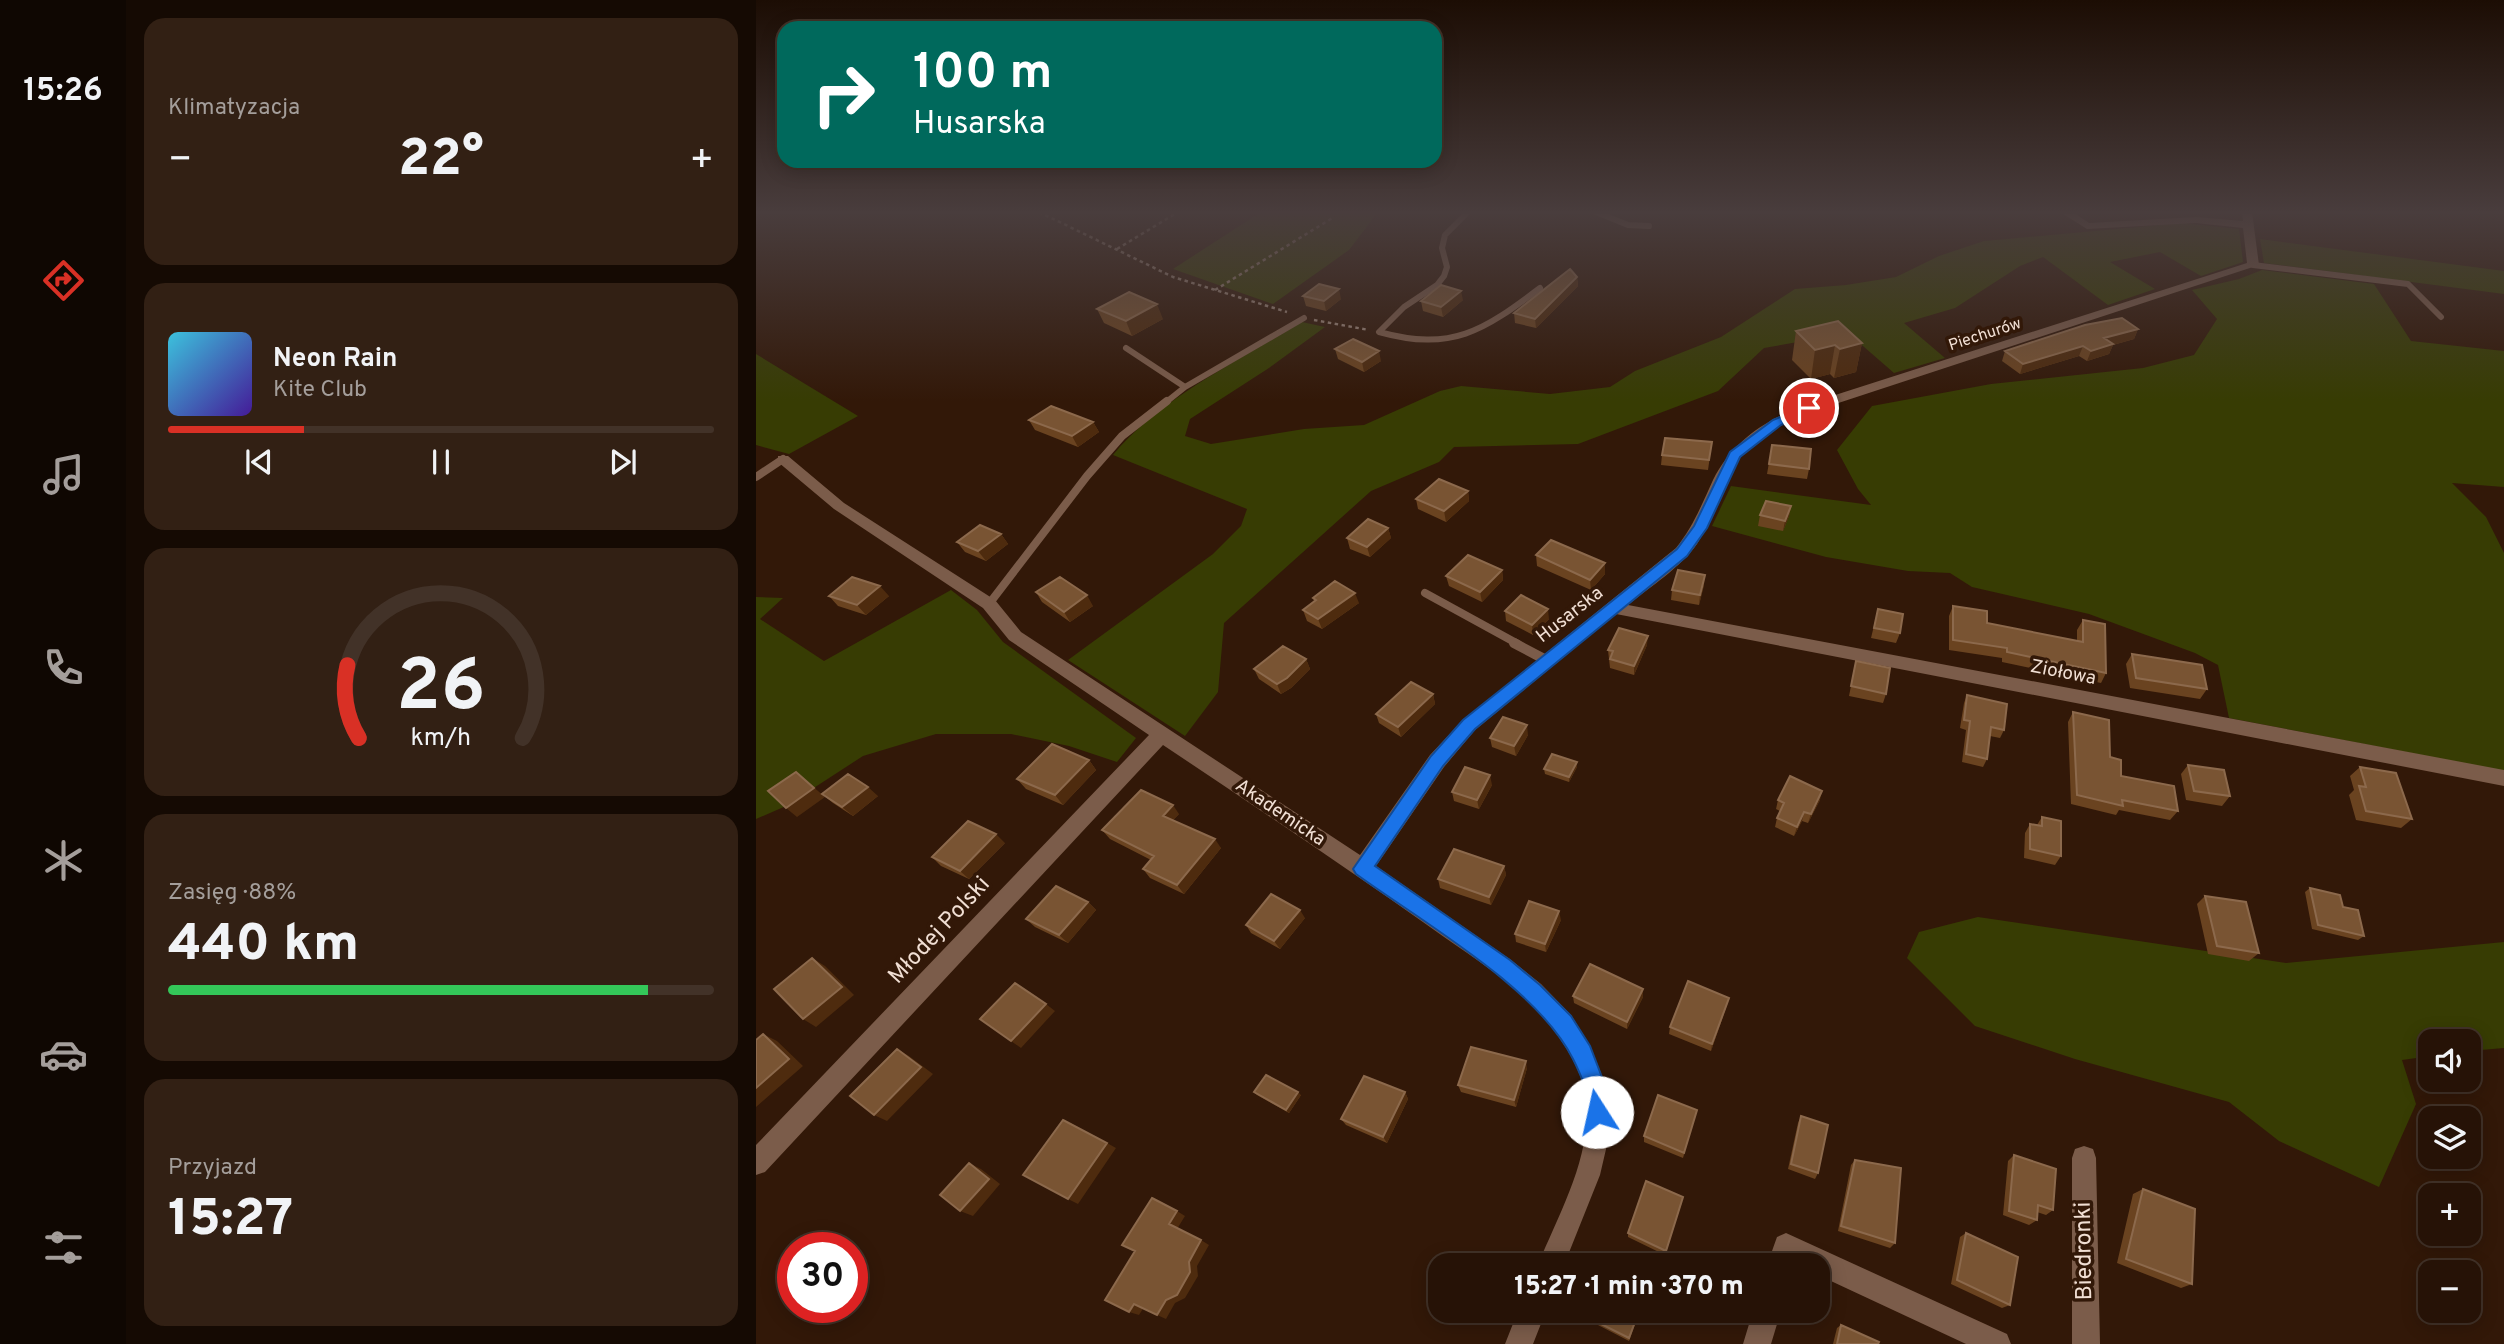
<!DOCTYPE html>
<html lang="pl">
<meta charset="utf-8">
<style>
body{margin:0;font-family:Overpass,sans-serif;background:#322014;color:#f1f3f6;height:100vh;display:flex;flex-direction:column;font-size:26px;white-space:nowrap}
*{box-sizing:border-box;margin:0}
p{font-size:23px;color:#a49e9b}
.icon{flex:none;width:38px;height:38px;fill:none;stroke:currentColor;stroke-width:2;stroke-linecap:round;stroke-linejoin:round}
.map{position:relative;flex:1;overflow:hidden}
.details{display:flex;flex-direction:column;gap:18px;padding:18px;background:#150a03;width:630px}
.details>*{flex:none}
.guide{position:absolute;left:21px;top:21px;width:665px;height:147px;border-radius:21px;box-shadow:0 4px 18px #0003,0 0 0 2px #423228;background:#00695c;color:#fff;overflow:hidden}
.tools{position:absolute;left:1662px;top:1029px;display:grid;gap:14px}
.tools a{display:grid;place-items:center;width:63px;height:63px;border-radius:14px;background:#261206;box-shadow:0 4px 18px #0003,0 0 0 2px #423228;font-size:35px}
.speed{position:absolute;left:21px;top:1232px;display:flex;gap:14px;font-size:35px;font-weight:700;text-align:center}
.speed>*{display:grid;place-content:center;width:91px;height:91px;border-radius:50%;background:#261206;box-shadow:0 4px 18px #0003,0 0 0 2px #423228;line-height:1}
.speed .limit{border:10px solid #d22;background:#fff;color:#111}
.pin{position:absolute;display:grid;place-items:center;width:60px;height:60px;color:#fff;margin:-30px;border:4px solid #fff;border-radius:50%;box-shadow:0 2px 7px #0007}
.me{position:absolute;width:77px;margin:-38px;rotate:350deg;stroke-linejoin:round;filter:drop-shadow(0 0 5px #0008)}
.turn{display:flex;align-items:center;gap:24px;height:147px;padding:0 21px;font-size:32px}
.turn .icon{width:91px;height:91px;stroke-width:2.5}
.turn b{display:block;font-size:49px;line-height:60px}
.big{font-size:52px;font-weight:800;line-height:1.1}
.details .tile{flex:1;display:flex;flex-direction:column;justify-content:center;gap:10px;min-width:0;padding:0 24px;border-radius:21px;background:#322014}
.details .dial{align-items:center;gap:0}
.dial svg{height:182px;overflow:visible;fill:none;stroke:#423228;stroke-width:7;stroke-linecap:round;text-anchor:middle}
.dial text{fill:#f1f3f6;stroke:none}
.song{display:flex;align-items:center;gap:21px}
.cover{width:84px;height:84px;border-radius:10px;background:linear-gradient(135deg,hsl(190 70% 55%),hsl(260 70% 35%))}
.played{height:7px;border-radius:4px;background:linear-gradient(90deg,#d93025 25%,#423228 25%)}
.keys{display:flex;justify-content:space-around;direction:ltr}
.heat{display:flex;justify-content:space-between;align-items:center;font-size:38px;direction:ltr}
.charge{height:10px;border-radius:5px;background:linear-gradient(90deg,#34c759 88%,#423228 0)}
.trip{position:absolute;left:672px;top:1253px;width:402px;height:70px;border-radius:21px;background:#261206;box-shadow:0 4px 18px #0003,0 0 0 2px #423228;font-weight:800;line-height:70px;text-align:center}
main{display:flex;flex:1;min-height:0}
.tabs{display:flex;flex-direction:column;width:126px;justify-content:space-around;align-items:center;background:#0f0702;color:#a49e9b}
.tabs .icon{width:49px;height:49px}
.tabs .selected{color:#d93025}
.tabs b{font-size:32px;color:#f1f3f6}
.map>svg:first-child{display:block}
.green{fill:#373c03}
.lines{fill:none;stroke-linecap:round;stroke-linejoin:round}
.path{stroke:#9b8578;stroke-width:2.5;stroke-dasharray:3.5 3.5;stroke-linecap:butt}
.lane-far2{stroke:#7b5c4a;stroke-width:6}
.lane-far1{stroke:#7b5c4a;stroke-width:8}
.lane{stroke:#7b5c4a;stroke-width:10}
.street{fill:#7b5c4a;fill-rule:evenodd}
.wall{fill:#6a4320}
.shaded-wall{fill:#4e2b0e}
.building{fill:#795433;stroke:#8c694c;stroke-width:2}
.route{fill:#1a73e8;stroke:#114b97;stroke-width:2}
.labels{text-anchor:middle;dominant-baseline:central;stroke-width:7;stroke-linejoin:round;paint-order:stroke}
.far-street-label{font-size:16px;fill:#f1dfd4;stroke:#321808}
.street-label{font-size:19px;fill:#f1dfd4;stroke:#321808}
.near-street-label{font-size:23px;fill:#f1dfd4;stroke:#321808}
</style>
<main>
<nav class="tabs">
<b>15:26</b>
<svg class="icon selected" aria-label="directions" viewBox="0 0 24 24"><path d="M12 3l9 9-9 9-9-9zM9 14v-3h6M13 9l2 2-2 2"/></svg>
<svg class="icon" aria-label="music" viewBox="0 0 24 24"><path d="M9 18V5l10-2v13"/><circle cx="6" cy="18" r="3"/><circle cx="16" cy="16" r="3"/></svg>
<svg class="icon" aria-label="phone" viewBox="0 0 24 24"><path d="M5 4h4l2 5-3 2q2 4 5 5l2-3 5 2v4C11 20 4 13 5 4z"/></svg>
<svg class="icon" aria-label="climate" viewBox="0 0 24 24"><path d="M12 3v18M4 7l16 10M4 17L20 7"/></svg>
<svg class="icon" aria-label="car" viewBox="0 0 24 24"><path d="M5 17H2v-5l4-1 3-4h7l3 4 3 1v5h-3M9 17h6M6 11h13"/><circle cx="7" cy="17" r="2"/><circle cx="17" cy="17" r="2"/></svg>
<svg class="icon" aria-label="filters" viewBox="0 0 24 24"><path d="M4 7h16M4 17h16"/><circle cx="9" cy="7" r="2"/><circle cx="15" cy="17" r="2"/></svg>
</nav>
<section class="details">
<div class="tile"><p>Klimatyzacja</p>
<div class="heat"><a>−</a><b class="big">22°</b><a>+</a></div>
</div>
<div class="tile">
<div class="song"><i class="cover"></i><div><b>Neon Rain</b><p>Kite Club</p></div></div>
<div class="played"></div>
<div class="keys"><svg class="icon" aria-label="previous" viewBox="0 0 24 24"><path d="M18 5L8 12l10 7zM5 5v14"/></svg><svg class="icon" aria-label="pause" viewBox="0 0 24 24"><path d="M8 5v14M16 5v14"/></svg><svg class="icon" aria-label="next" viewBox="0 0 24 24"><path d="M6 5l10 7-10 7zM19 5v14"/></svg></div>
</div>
<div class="tile dial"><svg viewBox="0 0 100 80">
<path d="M14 69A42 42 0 1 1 86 69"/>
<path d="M14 69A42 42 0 0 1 9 37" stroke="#d93025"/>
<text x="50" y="56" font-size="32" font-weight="700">26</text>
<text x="50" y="72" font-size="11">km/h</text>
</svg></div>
<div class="tile"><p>Zasięg · 88%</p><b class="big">440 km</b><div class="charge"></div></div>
<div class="tile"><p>Przyjazd</p><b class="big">15:27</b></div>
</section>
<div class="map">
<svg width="1748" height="1344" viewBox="0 0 1748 1344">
<rect width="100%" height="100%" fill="#321808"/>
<path class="green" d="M505,212H622L593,250L517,304L417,269Z
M1426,223L1483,229L1487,262L1445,276L1404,252L1354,262L1399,289L1352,305L1287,257L1264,266L1199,308L1148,323L1189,358L1138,373L1092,333L1008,348L962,391L822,444L698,447L683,462L615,491L468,623L462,692L429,736L312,660L457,554L485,526L491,509L357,455C404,398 484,360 546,322L569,327L513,368L434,419L429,436L455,444L548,429L608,425L684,391L705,386L794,394L854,387L879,371L965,337L1039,289L1090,285L1140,277L1183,256L1228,241Z
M1504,239L1748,271V294L1508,263Z
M1506,270L1618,284L1655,341L1748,351V487L1696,483L1730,517L1748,553V771L1473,718L1462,665L1439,653L1333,614L1216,587L1194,573L1152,571L1070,557L956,526L975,486L1115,505L1102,489L1081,450L1116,406L1235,384L1387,368L1438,355L1461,319L1436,290L1483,279Z
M0,354L102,416L33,454L0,445Z
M195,590L221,610L247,642L380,738L361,762L313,746L255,734H180L107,756L30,806L0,819V597L27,598L4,619L68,661Z
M1222,917L1530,963L1748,942V1048L1713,1051V1041H1675V1056L1646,1060L1660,1104L1623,1187L1523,1141L1473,1102L1319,1059L1219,1026L1151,958L1163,932Z"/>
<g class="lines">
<path class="path" d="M283,212L417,277L531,312
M361,249L422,212
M459,290L578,217
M558,320L613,330"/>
<path class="lane-far2" d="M712,212L689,235L686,248L691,267L688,276L681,285L648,307L623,332C696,352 727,331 784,288
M840,212L872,225L893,226
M1497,265L1652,284L1685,317
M370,348L429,387L409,403
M429,387L548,318"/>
<path class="lane-far1" d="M0,477L27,459
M669,593L762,644
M233,604L331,476L366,436L411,401"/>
<path class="lane" d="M758,643L790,660"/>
<path class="street" d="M1304,212H1317L1333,223L1440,217L1487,221L1486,212H1496L1503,265L1058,411C1030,422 999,435 982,461C965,487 958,518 941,544C924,568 895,586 872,605L1748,770V786L860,614L719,730L688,767L620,866L755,960L785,984L815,1015L834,1046L853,1093L854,1132L844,1175L808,1265H782C803,1213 839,1152 829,1094C826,1073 812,1049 799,1032C768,988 717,958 674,927C586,865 497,805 407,745L9,1172L0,1175V1145L393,735L253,640L227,608L78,509L22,462V456H32L88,503L239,600L265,632L604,855L674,755L707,720L920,548C937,527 946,504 957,480C977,441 1008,421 1048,405L1491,263L1487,228L1440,223L1331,229Z
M1328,1146L1337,1149L1340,1158L1344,1344H1316V1158L1319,1149Z
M1030,1233L1251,1334L1255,1344H1210L1062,1275V1265H1011L1021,1237Z
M762,1311H790L777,1344H749Z
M997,1311H1025L1015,1344H987Z"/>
</g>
<path class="wall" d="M821,277L822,286L780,328L759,323L758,313Z
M547,296L585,299L570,311L550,306Z
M707,300L687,317L667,311L665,301Z
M341,309L407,319L376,336L348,323Z
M1382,329L1378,339L1357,345L1353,354L1331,361L1323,356L1264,374L1246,361L1249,351Z
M1040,331L1106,343L1100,372L1078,378L1074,374L1055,379L1036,360Z
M579,349L625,361L608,372L582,359Z
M273,420L337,422L343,432L322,447L279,430Z
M956,442L952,470L905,465L906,455Z
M1016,445L1053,469L1051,479L1011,474Z
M712,491L713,501L690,522L662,509L660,499Z
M1035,506L1033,516L1027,531L1002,526L1004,515Z
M632,528L635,538L614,557L594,549L591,538Z
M245,534L252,544L230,561L209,552L201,542Z
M780,555L849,563V574L835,590L781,566Z
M746,570L747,580L726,602L693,586L690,576Z
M948,585L943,605L915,600L916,590Z
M280,592L337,606L314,622L286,602Z
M73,596H133L110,615L82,606Z
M557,598L603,603L566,629L551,621L547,610L558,601Z
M1197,606L1231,623L1321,641V630L1327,620L1350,673L1345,683L1246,662V658L1193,650V616Z
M1122,609L1144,633L1140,643L1115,638Z
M749,611L793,619L777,635L750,621Z
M891,645L878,675L854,668L852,650Z
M1376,654L1451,689L1444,699L1374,688L1370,664Z
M550,659L554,669L535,688L525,694L503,679L498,669Z
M1100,661L1130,694L1127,703L1093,696Z
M677,694L679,704L645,737L623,723L620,714Z
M1211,695L1248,730L1244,738L1234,736L1231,759L1227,767L1206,762L1210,730L1204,728L1208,703Z
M1317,712L1354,757L1365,776L1422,811L1414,820L1363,810L1360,815L1315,804L1312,722Z
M772,735L760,756L736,747L734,738Z
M333,760L340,770L307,805L270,789L261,779Z
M1432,765L1474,796L1466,806L1430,800L1425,774Z
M821,767L813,782L789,774L788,769Z
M1604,767L1656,819L1645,828L1600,820L1593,795L1598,790L1594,776Z
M736,785L723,809L698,801L696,792Z
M66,794L122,796L97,816L77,803Z
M1022,800H1064L1052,823L1046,821L1038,836L1019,827L1021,818L1024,811L1020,809Z
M423,814L417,820L465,848L428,894L394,878L387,869L395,860L354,839L346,830Z
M1286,817L1305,856L1299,865L1268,858L1269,833L1274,824L1281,825Z
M249,843L213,879L185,866L176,857Z
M748,866L750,875L735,905L684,888L682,879Z
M1554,888L1587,907L1608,936L1602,940L1556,929L1549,892Z
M1449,896L1503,953L1493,961L1452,954L1441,904Z
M332,902L340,910L312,943L279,927L270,919Z
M549,918L524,949L495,933L490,925Z
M805,920L790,952L760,942L759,934Z
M887,989V997L871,1029L818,1003L817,996Z
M973,998L971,1005L955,1051L913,1034L914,1027Z
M771,1068L760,1107L705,1092L702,1085Z
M498,1092L545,1095L533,1113L501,1095Z
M649,1092L652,1099L631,1143L590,1125L585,1119Z
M941,1110L927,1158L888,1142V1136Z
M1045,1116L1062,1173L1059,1179L1032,1169L1042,1123Z
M1258,1155L1297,1210L1290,1215L1281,1212V1220L1273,1225L1247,1215L1252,1161Z
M1099,1160L1139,1243L1134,1248L1082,1231L1095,1165Z
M1387,1189L1436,1284L1425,1288L1361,1263L1377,1194Z
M926,1202L909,1255L872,1237V1233Z
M1210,1233L1254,1305L1246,1308L1195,1284L1204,1237Z
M884,1311L873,1341L842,1325L841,1322Z
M1085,1325L1122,1344H1077L1081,1328Z"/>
<path class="shaded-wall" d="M821,277L822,286L780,328L779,319Z
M583,289L585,299L570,311L568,301Z
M705,291L707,300L687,317L685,307Z
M401,304L407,319L376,336L370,321Z
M1382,329L1378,339L1357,345L1353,354L1331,361L1335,351L1348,338Z
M1106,343L1100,372L1078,378L1084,349Z
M1079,345L1074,374L1055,379L1059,350Z
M1327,346L1323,356L1264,374L1267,364Z
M623,351L625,361L608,372L606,362Z
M337,422L343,432L322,447L316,436Z
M712,491L713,501L690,522L688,511Z
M1035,506L1033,516L1027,531L1029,521Z
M632,528L635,538L614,557L611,547Z
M245,534L252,544L230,561L222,551Z
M849,563V574L835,590L834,580Z
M746,570L747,580L726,602L724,592Z
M949,575L948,585L943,605L944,595Z
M124,586L133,596L110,615L101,605Z
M599,593L603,603L566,629L562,619Z
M331,595L337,606L314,622L308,612Z
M792,609L793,619L777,635L776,625Z
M892,636L891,645L878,675V666Z
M550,659L554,669L535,688L525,694L521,684Z
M677,694L679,704L645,737L642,727Z
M771,725L772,735L760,756L758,746Z
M333,760L340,770L307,805L299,795Z
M821,762V767L813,782V777Z
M40,772L69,797L41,817L30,808Z
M734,775L736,785L723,809L721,800Z
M112,787L122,796L97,816L86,807Z
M1066,791L1064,800L1052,823L1055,814Z
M417,805L423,814L413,825L407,816Z
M1048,812L1046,821L1038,836L1041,827Z
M240,834L249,843L213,879L204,871Z
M459,839L465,848L428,894L421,885Z
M748,866L750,875L735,905L733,897Z
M332,902L340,910L312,943L303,935Z
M544,910L549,918L524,949L518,941Z
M803,911L805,920L790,952L789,944Z
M56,958L69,966L98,995L60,1027L47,1019Z
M887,989V997L871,1029V1022Z
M973,998L971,1005L955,1051L956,1044Z
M290,1004L299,1011L265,1048L255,1041Z
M7,1034L21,1041L47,1066L0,1107V1088Z
M141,1049L153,1056L177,1074L131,1121L118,1115Z
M770,1061L771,1068L760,1107L758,1100Z
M542,1092L545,1095L533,1113L530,1110Z
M649,1092L652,1099L631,1143L627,1137Z
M351,1143L360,1148L322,1204L312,1199Z
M213,1163L225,1169L244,1184L217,1216L204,1211Z
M421,1211L429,1216L421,1229L413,1224Z
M445,1240L453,1245L441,1266L442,1276L429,1298L419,1303L410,1319L401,1315Z
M378,1304L388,1307L383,1315L373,1312Z"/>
<path class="building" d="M814,269L821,277L779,319L758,313Z
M563,284L583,289L568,301L547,296Z
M685,285L705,291L685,307L665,301Z
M373,292L401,304L370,321L341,309Z
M1366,318L1382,329L1348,338L1357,344L1335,351L1327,346L1267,364L1249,351L1329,325Z
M1082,321L1106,343L1084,349L1079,345L1059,350L1040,331Z
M597,339L623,351L606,362L579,349Z
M295,406L337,422L316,436L273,420Z
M909,438L956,442L953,460L906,455Z
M1016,445L1055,449L1053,469L1013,464Z
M683,479L712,491L688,511L660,499Z
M1010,501L1035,506L1029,521L1004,515Z
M612,519L632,528L611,547L591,538Z
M224,525L245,534L222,551L201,542Z
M795,540L849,563L834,580L780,555Z
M712,555L746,570L724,592L690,576Z
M922,570L949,575L944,595L916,590Z
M96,577L124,586L101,605L73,596Z
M304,577L331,595L308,612L280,592Z
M579,581L599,593L562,619L547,610L560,600L557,598Z
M765,595L792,609L776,625L749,611Z
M1197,606L1231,611V623L1327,642V620L1349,624L1350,673L1251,652V648L1197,640Z
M1122,609L1147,614L1144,633L1118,628Z
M863,628L892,636L878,666L854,659L857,651L852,650Z
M527,646L550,659L531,678L521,684L498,669Z
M1376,654L1446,665L1451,689L1380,678Z
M1100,661L1134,668L1130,694L1095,686Z
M655,682L677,694L642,727L620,714Z
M1211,695L1251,704L1248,730L1235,727L1231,759L1210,754L1214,721L1208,720Z
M1317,712L1353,720L1354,757L1365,760V776L1418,786L1422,811L1366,800L1367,806L1321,795Z
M747,717L771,725L758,746L734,738Z
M296,744L333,760L299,795L261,779Z
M796,754L821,762L813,777L788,769Z
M1432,765L1468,770L1474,796L1438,791Z
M709,767L734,775L721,800L696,792Z
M1604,767L1640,773L1656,819L1610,811L1603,786L1610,787Z
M40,772L58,788L30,808L12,791Z
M92,774L112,787L86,807L66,794Z
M1034,776L1066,791L1055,814L1048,812L1041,827L1021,818L1028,803L1022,800Z
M385,790L417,805L407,816L459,839L421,885L387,869L398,856L346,830Z
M1286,817L1305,821V856L1274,849V824L1286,826Z
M212,821L240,834L204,871L176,857Z
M698,849L748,866L733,897L682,879Z
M300,886L332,902L303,935L270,919Z
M1554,888L1584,895L1587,907L1602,910L1608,936L1562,925Z
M515,894L544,910L518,941L490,925Z
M1449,896L1490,902L1503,953L1461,946Z
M773,901L803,911L789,944L759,934Z
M56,958L86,987L47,1019L18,989Z
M834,964L887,989L871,1022L817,996Z
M932,981L973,998L956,1044L914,1027Z
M259,983L290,1004L255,1041L224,1019Z
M7,1034L33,1059L0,1088V1040Z
M715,1047L770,1061L758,1100L702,1085Z
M141,1049L165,1067L118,1115L94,1096Z
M510,1075L542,1092L530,1110L498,1092Z
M608,1076L649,1092L627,1137L585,1119Z
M902,1095L941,1110L928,1153L888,1136Z
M1045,1116L1072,1125L1062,1173L1035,1164Z
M307,1120L351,1143L312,1199L267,1175Z
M1258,1155L1300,1169L1297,1210L1282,1205L1281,1220L1253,1211Z
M1099,1160L1145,1168L1139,1243L1085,1226Z
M213,1163L233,1179L204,1211L184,1195Z
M890,1181L927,1197L910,1251L872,1233Z
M1387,1189L1439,1209L1436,1284L1370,1259Z
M396,1198L421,1211L413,1224L445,1240L433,1262L434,1272L421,1295L410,1300L401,1315L378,1304L373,1312L349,1300L379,1251L366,1245Z
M1210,1233L1262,1257L1254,1305L1201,1280Z
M845,1311H883L873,1338L841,1322Z
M1085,1325L1123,1342L1122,1344H1081Z"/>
<linearGradient id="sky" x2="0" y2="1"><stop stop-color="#1c0d04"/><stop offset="0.53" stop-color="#493d3d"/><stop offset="1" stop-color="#493d3d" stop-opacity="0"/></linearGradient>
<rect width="1748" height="401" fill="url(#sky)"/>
<path class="route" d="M1053,405L1057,406V411L1025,425L984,457L951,528L931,556L719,729L687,766L619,866L754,960L784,985L815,1016L834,1046L852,1093V1112L849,1120L841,1123L834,1120C830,1111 832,1104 830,1094C829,1083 822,1069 817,1059C781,987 666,922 600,874L597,869L675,756L707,720L921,549L938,526L974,452L1017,420Z"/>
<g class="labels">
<g class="far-street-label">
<text transform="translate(1229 335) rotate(-18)">Piechurów</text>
</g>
<g class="street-label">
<text transform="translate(814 615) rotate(-38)">Husarska</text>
<text transform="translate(1307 673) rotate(11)">Ziołowa</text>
<text transform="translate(524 813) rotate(34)">Akademicka</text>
</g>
<g class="near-street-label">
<text transform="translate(184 931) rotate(-47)">Młodej Polski</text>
<text transform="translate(1329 1251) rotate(-91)">Biedronki</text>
</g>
</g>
</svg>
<div class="tools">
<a><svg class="icon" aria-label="sound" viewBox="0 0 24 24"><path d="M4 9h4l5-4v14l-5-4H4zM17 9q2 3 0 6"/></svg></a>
<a><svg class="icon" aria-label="layers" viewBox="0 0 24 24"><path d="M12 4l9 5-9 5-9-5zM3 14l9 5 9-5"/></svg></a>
<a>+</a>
<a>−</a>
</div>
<div class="speed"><div class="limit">30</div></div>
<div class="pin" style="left:1053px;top:408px;background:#d93025"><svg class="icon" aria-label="arrive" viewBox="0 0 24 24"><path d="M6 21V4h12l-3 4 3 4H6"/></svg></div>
<svg class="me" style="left:841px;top:1112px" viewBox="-20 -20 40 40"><circle r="19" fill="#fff"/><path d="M0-13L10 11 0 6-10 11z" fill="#1a73e8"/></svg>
<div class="trip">15:27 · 1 min · 370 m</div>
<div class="guide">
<div class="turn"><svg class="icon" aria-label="right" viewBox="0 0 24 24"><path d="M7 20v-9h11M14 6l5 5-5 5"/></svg><div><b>100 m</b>Husarska</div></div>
</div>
</div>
</main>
